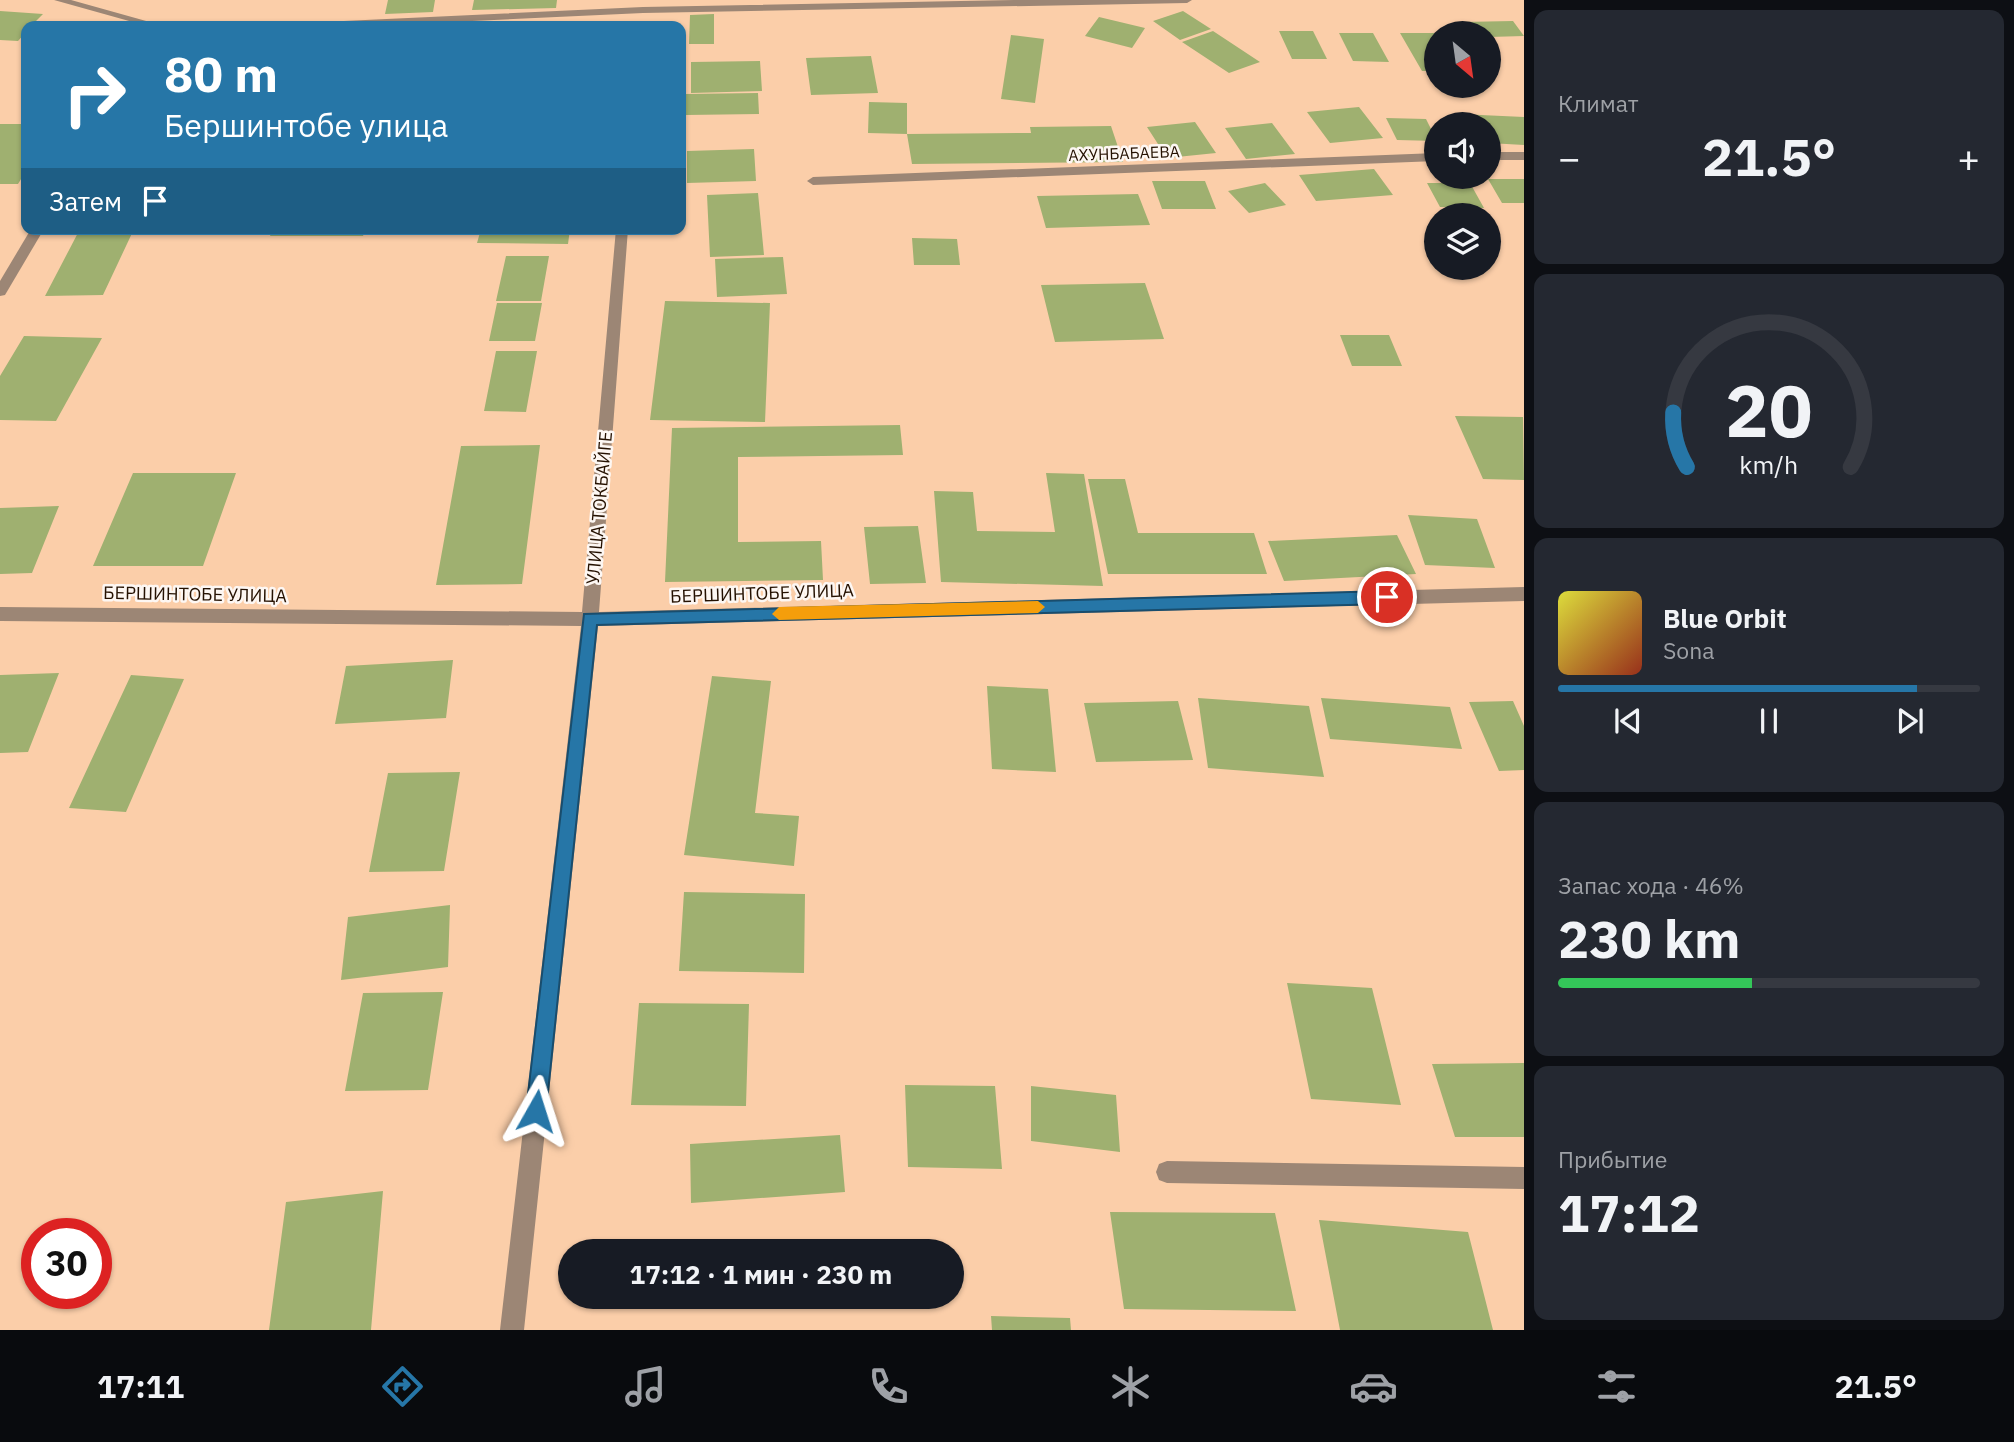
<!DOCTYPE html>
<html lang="ru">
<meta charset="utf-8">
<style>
body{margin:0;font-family:"IBM Plex Sans",sans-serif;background:#242831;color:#f1f3f6;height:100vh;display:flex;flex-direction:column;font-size:26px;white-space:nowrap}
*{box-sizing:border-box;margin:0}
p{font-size:23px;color:#9ea1a6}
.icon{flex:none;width:38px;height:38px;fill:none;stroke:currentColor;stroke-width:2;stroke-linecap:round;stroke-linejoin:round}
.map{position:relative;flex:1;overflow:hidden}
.side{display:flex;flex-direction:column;gap:10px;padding:10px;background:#0d0f14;width:490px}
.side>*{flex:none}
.top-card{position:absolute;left:21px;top:21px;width:665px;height:214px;border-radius:14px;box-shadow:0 2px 5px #0004;background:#2676a7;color:#fff;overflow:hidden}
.needle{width:46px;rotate:151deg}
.tools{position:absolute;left:1424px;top:21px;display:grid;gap:14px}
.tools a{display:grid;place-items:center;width:77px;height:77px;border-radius:50%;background:#171b24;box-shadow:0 2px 5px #0004;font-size:35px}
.speed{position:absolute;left:21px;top:1218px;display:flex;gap:14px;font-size:35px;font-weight:700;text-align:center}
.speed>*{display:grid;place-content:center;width:91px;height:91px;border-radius:50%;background:#171b24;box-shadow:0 2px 5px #0004;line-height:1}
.speed .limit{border:10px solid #d22;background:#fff;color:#111}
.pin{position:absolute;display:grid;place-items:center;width:60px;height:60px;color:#fff;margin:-30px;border:4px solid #fff;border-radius:50%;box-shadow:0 2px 7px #0007}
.me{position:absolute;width:77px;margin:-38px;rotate:6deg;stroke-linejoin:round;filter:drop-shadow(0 0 5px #0008)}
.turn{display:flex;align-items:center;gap:24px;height:147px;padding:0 28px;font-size:32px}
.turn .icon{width:91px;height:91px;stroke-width:2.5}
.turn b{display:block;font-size:49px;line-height:60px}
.then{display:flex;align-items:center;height:66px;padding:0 28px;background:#0003;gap:14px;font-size:26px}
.big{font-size:52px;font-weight:700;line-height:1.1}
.side .tile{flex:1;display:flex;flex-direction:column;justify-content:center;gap:10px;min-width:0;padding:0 24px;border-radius:14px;background:#242831}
.side .dial{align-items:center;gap:0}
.dial svg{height:182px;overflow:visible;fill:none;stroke:#363941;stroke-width:7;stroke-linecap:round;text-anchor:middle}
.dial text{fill:#f1f3f6;stroke:none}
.song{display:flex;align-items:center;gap:21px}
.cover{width:84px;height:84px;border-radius:10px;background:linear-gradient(135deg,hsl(60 70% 55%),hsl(10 70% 35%))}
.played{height:7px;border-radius:4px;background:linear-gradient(90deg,#2676a7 85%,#363941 85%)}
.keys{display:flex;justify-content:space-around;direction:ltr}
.heat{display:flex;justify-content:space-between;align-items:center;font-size:38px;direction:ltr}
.charge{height:10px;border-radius:5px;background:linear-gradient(90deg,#34c759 46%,#363941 0)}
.trip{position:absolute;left:558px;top:1239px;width:406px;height:70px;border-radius:35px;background:#171b24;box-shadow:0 2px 5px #0004;font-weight:700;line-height:70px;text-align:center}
.tab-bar{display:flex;height:112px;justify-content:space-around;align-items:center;background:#090b0e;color:#9ea1a6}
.tab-bar .icon{width:49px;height:49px}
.tab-bar .current{color:#2676a7}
.tab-bar b{font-size:32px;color:#f1f3f6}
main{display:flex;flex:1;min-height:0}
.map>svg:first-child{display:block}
.building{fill:#9fb070}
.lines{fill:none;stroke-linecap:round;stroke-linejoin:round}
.service{fill:#9c8675;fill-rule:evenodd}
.minor{fill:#9c8675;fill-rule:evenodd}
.route{fill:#2676a7;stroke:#194d6d;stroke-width:2}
.slow{fill:#f59e0b}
.labels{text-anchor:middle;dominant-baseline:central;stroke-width:5;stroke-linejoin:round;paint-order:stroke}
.far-street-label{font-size:16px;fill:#251101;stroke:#fdf7f3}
.street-label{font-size:18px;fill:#251101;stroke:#fdf7f3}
</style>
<main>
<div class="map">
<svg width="1524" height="1330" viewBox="0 0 1524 1330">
<rect width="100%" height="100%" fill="#fbcea9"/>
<path class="building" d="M388,0H435L433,12L385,14Z
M474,0H557L556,8L472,10Z
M0,11L43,14L31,26H26V32L18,41L0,40Z
M1183,11L1211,29L1180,40L1153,21Z
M714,14V44H689L690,15Z
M1099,17L1145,28L1132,48L1085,36Z
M1513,21L1524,36L1489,37V33H1471L1462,22Z
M1213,31L1260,62L1229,73L1182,42Z
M1279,31H1313L1327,59H1292Z
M1339,33H1373L1389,62L1353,61Z
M1400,33H1437V71H1422Z
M1011,35L1044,39L1035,103L1001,99Z
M871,56L878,93L811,95L806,58Z
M760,61L762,91L691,93V62Z
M758,93L759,114L686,115V94Z
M869,102L907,103V134L868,133Z
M1359,107L1383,138L1330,143L1307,112Z
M1459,114L1524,117V145L1489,143V124H1463Z
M1386,118L1426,119L1437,141L1397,140Z
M1195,122L1216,153L1167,158L1147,127Z
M1272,123L1295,154L1246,159L1225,128Z
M0,124H26V171L18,184H0Z
M1111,126L1123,162L912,164L907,134L1031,133L1030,127Z
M754,149L756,181L687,183V151Z
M1374,169L1393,195L1316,201L1299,175Z
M1488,179H1524V203H1502Z
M1152,181H1205L1216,209H1162Z
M1265,183L1286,205L1249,213L1228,191Z
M1427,183H1470L1484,208L1440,207Z
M758,193L764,255L710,257L707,195Z
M1138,194L1150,225L1046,228L1037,196Z
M80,229H134L103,295L45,296Z
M273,229H366L363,236H270Z
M481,229H570L568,244L477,243Z
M912,238L957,239L960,265H914Z
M506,256H549L541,301H496Z
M783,257L787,294L717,297L715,259Z
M1145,283L1164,339L1055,342L1041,285Z
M665,301L770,303L765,422L650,420Z
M497,303H542L535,341H489Z
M1340,335H1389L1402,366H1352Z
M24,336L102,338L56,421L0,420V376Z
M496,351H537L526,412L484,411Z
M1455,416L1523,417L1524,480L1483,479Z
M900,425L903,455L738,457V542L821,541L823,580L665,582L672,428Z
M540,445L522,584L436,585L461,446Z
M133,473H236L203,566H93Z
M1046,473L1084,474L1103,586L941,582L934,491L973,492L977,531L1055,532Z
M1088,479H1125L1138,533H1254L1267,574H1108Z
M59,506L32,573L0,574V508Z
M1408,515L1477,519L1495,568L1425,565Z
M918,526L926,583L870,584L864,527Z
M1397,535L1416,574L1284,581L1268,541Z
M453,660L446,718L335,724L346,666Z
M59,673L28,752L0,753V675Z
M131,675L184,679L126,812L69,808Z
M712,676L771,681L755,813L799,816L794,866L684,855Z
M987,686L1048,689L1056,772L992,769Z
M1198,698L1309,706L1324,777L1208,768Z
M1321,698L1450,707L1462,749L1330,739Z
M1178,701L1193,760L1096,762L1084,703Z
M1513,701L1524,726V770L1499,771L1469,702Z
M460,772L444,871L369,872L388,773Z
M684,892L805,894L804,973L679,971Z
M450,905L448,967L341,980L348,917Z
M1287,983L1372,988L1401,1105L1311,1099Z
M443,992L428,1090L345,1091L363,993Z
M639,1003L749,1004L746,1106L631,1105Z
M1524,1063V1137H1455L1432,1064Z
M905,1085L995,1086L1002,1169L908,1167Z
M1031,1086L1116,1095L1120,1152L1031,1141Z
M840,1135L845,1192L691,1203L690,1144Z
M383,1191L371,1330H269L286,1202Z
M1110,1212L1275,1213L1296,1311L1124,1309Z
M1319,1220L1468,1232L1493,1330H1340Z
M991,1316L1070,1318L1071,1330H992Z"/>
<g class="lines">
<path class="service" d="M31,229H44L5,295L0,296V281Z"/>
<path class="minor" d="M54,0H71L164,26H147Z
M1014,0H1192L1187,3L643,13L365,26H296L301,23L643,7Z
M1489,152H1524V160H1489Z
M1437,153V161L813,185L807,181L813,177Z
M616,229H628L599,612L1524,587V601L598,626L524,1330H500L581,626L0,621V607L582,612Z
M1167,1161L1524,1167V1189L1167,1183L1159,1180L1156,1172L1159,1164Z"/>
</g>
<path class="route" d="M1387,591L1394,597L1387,604L597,625L546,1111L543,1118L536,1121L529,1118L526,1111L584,614Z"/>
<path class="slow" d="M1038,601L1045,607L1038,613L779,620L772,614L779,607Z"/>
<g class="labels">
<g class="far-street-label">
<text transform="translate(1124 153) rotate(-2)">АХУНБАБАЕВА</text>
</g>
<g class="street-label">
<text transform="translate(599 508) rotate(-85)">УЛИЦА ТОКБАЙГЕ</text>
<text transform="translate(762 593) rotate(-2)">БЕРШИНТОБЕ УЛИЦА</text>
<text transform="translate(195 594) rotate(1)">БЕРШИНТОБЕ УЛИЦА</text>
</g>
</g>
</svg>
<div class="tools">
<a><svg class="needle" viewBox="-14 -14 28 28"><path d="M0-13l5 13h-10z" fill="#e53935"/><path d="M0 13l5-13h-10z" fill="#9ea1a6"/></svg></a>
<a><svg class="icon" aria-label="sound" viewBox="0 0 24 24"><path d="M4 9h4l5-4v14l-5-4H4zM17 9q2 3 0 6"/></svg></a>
<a><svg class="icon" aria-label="layers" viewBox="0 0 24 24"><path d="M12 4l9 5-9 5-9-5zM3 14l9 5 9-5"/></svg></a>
</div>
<div class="speed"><div class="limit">30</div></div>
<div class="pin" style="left:1387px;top:597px;background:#d93025"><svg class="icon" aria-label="arrive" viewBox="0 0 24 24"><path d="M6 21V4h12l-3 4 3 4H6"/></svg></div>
<svg class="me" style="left:536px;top:1111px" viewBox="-20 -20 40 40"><path d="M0-17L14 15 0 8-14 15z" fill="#2676a7" stroke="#fff" stroke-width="4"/></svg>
<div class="trip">17:12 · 1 мин · 230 m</div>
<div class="top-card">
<div class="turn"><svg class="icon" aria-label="right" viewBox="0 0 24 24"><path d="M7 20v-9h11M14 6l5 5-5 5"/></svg><div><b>80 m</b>Бершинтобе улица</div></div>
<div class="then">Затем<svg class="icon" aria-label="arrive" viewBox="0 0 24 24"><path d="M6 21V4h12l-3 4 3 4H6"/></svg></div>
</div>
</div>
<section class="side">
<div class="tile"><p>Климат</p>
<div class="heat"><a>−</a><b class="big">21.5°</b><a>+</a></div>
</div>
<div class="tile dial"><svg viewBox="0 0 100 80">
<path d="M14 69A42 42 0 1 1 86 69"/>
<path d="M14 69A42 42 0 0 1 8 45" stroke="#2676a7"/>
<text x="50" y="56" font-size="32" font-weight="700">20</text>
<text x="50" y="72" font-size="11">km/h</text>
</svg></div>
<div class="tile">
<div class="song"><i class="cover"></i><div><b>Blue Orbit</b><p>Sona</p></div></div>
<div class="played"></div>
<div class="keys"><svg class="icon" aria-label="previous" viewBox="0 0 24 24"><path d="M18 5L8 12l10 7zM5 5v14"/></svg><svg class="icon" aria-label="pause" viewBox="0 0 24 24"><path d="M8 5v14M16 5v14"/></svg><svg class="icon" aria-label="next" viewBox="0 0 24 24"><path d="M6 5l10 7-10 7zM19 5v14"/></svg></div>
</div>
<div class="tile"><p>Запас хода · 46%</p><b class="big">230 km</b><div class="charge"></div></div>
<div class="tile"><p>Прибытие</p><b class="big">17:12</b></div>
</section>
</main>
<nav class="tab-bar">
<b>17:11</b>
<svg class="icon current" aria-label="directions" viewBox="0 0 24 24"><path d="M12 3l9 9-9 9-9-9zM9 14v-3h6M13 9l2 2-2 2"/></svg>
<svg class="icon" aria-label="music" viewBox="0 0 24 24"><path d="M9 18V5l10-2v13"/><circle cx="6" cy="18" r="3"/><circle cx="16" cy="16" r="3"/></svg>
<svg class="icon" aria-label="phone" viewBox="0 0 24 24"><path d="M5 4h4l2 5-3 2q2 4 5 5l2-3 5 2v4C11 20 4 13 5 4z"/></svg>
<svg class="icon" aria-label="climate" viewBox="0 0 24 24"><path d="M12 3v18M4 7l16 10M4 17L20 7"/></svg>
<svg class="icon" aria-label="car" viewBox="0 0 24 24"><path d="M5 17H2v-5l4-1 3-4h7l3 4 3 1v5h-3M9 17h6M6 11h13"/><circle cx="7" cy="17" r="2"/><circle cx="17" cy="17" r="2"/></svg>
<svg class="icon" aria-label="filters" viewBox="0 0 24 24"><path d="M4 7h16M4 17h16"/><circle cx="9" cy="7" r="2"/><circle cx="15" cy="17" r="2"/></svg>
<b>21.5°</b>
</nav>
